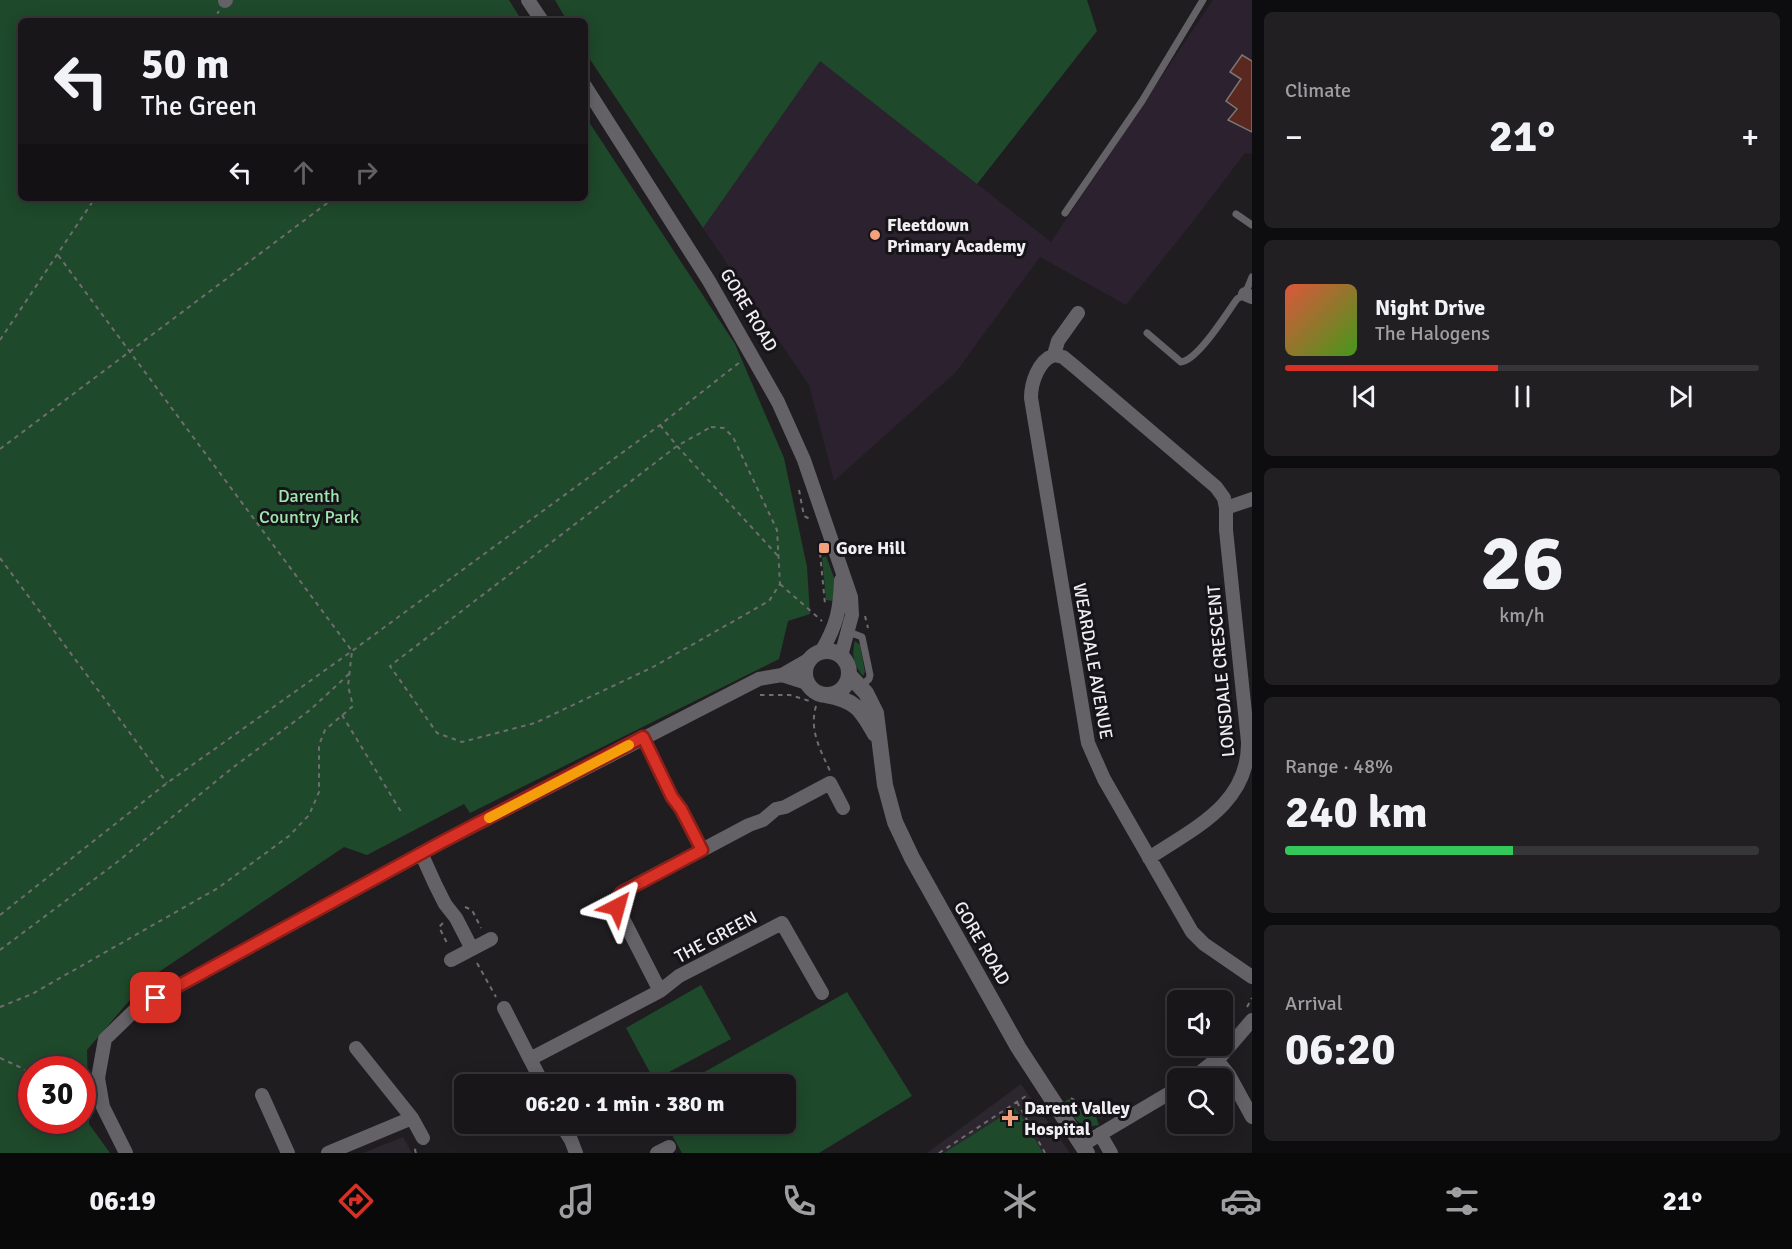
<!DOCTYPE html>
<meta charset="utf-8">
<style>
body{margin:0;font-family:Signika,sans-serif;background:#211f22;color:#f1f3f6;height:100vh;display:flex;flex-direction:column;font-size:22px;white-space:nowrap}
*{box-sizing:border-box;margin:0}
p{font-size:20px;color:#9f9fa2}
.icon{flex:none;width:33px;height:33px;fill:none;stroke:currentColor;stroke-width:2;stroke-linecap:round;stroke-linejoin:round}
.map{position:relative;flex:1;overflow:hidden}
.sheet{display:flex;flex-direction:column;gap:12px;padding:12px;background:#0d0c0e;width:540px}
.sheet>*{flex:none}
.banner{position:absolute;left:18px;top:18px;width:570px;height:183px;border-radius:9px;box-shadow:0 3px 15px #0003,0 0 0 2px #363538;background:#181619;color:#f1f3f6;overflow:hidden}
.controls{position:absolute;left:1167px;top:990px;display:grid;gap:12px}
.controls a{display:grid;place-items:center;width:66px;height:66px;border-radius:9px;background:#181619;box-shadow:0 3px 15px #0003,0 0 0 2px #363538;font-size:30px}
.speed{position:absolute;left:18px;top:1056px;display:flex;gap:12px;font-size:30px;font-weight:700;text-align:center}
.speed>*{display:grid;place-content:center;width:78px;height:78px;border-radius:50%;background:#181619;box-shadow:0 3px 15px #0003,0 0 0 2px #363538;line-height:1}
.speed .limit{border:9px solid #d22;background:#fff;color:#111}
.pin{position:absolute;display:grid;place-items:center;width:51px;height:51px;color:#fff;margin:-26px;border-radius:12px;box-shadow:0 3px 9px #0006}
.me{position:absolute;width:66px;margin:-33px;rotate:39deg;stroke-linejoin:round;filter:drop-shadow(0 0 4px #0008)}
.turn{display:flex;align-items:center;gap:21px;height:126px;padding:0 24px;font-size:27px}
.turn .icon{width:78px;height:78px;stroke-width:2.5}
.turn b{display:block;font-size:42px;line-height:51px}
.lanes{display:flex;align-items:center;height:57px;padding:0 24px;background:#0003;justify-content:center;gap:30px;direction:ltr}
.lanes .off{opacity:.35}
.big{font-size:45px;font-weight:800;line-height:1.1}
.sheet .card{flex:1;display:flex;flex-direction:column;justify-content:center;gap:9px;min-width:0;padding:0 21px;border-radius:9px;background:#211f22}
.sheet .dial{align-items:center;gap:0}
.dial b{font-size:78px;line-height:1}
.song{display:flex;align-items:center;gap:18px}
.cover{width:72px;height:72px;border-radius:9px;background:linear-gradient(135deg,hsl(10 70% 55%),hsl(100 70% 35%))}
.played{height:6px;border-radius:3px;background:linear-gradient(90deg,#d93025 45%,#363538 45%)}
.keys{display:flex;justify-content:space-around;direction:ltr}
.heat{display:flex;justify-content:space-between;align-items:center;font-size:33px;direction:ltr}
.charge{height:9px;border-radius:4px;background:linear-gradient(90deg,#34c759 48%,#363538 0)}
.trip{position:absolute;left:454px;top:1074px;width:342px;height:60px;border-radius:9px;background:#181619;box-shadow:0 3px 15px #0003,0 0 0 2px #363538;font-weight:800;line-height:60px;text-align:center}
.dock{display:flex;height:96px;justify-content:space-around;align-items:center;background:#0a090a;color:#9f9fa2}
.dock .icon{width:42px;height:42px}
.dock .on{color:#d93025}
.dock b{font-size:27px;color:#f1f3f6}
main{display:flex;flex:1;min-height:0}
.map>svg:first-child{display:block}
.built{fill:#2c262f}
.education{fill:#2b212f}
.green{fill:#1f492b;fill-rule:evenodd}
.building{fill:#5a281e;stroke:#7c7674;stroke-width:1.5}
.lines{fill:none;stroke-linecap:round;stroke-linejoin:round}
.path{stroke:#6f6d70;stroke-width:2;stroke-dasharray:4.5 4.5;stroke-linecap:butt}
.service{stroke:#656267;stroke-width:7}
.minor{stroke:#656267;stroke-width:14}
.tertiary{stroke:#656267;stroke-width:16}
.route-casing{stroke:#8d1f18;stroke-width:15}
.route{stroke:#d93025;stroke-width:10}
.slow{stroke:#f59e0b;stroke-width:10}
.poi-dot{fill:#f1a17d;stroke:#161418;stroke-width:2}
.labels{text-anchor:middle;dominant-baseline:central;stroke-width:6;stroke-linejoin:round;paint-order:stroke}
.poi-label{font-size:18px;font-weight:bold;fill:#f0eef1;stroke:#161418;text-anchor:start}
.street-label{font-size:18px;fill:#f0eef1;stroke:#161418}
.park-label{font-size:18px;fill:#9ee6ae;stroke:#161418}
</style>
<main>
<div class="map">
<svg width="1252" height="1153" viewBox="0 0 1252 1153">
<rect width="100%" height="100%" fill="#201d21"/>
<path class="built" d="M1021,1084L1070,1153H927Z
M403,1137L412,1153H363Z"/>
<path class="education" d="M1213,0H1252V154L1245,153L1198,215L1126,305L1040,257L956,372L834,481L809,385L703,228L820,60L1051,242Z"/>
<path class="green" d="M0,0H509L522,21H21V198H585V116L735,344L784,458L807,567L810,614L788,621L779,659L470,813L464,804L367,855L344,847L147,980L87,1050L89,1124L110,1153H0ZM32,1070H82V1120H32Z
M555,0H1087L1097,31L977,184L820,61L703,228L585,52V21H567Z
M826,556L836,583L833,601L826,600L822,558Z
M855,641L860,645L865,672L863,676C854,665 851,654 855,641Z
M701,985L731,1039L654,1080L626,1028Z
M847,992L912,1096L819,1153H682L666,1124H786V1084H683Z
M1069,1099L1095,1114L1099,1125C1080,1130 1073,1117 1063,1103Z
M1015,1108L1024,1120L1043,1153H944Z"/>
<path class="building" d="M1242,55L1252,61V132L1228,120L1237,109L1226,101L1241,79L1230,72Z"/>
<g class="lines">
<path class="path" d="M212,21L219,11
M467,21L469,13
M0,340L95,198
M660,425L677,446L778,556
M711,427L724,428L733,437L777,530L780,584L769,601L653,667L535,723L462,742L437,733L390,666L677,446Z
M0,449L334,198
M799,490L804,516L810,519
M820,553L825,604
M0,558L167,783
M780,584L822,621
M865,616L868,628
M760,695H790L813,702
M816,706C809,730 820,749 830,771
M342,715L403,815
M465,907L472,910L481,928
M0,915L167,783L352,651L660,425L740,362
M443,923L439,927L448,945
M0,950L116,863L231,769L310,710L350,673
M477,963L496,997
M0,1007L32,994L218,888L289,836L309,815L319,792V745L325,730L353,706L348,686L352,651L58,255
M1247,1007L1252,998
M0,1058L24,1069L32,1082
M1071,1098L1102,1117
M1017,1102L1045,1153
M416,1153L415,1150L416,1147
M939,1153L1029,1094"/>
<path class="service" d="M1065,213L1142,101L1203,0
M1236,214L1252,225
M1147,333L1181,362C1198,360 1226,314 1237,299L1245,294L1252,277
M849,632L862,637L870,675L869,679L861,686"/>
<path class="minor" d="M528,0L542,21
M225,1L226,0
M585,86L709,281L778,402L804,460L851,597L852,615L841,656
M1245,294L1252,297
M1078,313L1058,341L1054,355C1038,361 1031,383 1031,398L1088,743L1104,779L1192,932L1204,944L1252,977
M1054,355L1063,357L1074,366L1216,487L1224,498L1226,508L1252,499
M821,652C837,625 840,610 841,580
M782,675L807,683
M702,850L749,825L763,820L776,809L785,807L830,783L843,808
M421,853L435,884L445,904L456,918L472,949
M1149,858C1194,828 1249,804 1248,742L1226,530V508
M451,960L491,939
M660,991L679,976L782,923L822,993
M504,1008L530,1059
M356,1048L412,1118L423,1138
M1217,1060L1229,1075L1252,1117
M1193,1078L1222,1055L1252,1020
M543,1084L530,1059L660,991L618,909L617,901L622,892L702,850L681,809L672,797L643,737
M262,1095L288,1153
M561,1124L571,1140L576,1153
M1100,1134L1111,1153
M1082,1145L1178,1088
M126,1153L103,1107L98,1078L105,1039L136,1009L442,842L759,679L782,675L808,660
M328,1153L412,1118
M657,1153L669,1147"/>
<path class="tertiary" d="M805 673a22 22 0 1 1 44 0a22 22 0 1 1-44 0Z
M849,675L866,693L876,713L885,785L895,822L912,858L1018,1047L1087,1153
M826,695C855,700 861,709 875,734"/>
</g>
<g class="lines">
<g class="route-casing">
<path id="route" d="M156,998L442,842L643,737L672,797L681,809L702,850L621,893L617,899V907"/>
</g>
<use href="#route" class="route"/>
<path class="slow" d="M489,818L629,745"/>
</g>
<g class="poi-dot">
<circle cx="875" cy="235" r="6"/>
<rect x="818" y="542" width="12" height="12" rx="3"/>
<path d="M1007 1109h6v6h6v6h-6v6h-6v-6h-6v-6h6z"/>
</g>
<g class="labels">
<g class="poi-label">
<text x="887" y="225">Fleetdown<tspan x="887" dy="21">Primary Academy</tspan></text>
<text x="836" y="548">Gore Hill</text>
<text x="1024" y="1108">Darent Valley<tspan x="1024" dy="21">Hospital</tspan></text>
</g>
<g class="street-label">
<text transform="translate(749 310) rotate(59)">GORE ROAD</text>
<text transform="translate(1093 661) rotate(80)">WEARDALE AVENUE</text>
<text transform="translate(1221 671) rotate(-95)">LONSDALE CRESCENT</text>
<text transform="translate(716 937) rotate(-28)">THE GREEN</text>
<text transform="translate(982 943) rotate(60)">GORE ROAD</text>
</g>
<g class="park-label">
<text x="309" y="496">Darenth<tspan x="309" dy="21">Country Park</tspan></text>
</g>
</g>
</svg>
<div class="controls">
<a><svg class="icon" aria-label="sound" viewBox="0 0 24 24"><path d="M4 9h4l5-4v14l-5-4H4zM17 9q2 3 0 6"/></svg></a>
<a><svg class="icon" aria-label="search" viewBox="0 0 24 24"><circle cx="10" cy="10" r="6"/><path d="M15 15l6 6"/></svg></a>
</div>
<div class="speed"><div class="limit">30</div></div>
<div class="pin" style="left:156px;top:998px;background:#d93025"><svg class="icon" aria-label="arrive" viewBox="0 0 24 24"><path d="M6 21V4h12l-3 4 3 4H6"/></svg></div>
<svg class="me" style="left:617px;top:907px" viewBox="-20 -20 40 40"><path d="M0-17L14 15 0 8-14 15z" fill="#d93025" stroke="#fff" stroke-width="4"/></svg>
<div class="trip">06:20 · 1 min · 380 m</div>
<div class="banner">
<div class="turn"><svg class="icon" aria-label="left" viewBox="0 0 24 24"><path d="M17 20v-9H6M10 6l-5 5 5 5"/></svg><div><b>50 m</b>The Green</div></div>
<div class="lanes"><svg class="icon" aria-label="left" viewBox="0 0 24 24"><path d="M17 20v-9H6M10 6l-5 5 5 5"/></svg><svg class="icon off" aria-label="ahead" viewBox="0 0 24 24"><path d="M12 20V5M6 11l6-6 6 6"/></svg><svg class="icon off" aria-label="right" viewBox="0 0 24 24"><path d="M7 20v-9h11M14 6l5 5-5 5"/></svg></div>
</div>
</div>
<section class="sheet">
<div class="card"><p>Climate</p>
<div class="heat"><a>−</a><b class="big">21°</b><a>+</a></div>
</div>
<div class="card">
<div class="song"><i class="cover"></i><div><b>Night Drive</b><p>The Halogens</p></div></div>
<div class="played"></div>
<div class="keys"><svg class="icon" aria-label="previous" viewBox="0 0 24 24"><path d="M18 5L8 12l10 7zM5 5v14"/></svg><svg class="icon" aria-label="pause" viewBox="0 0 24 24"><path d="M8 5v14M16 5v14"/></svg><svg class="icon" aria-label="next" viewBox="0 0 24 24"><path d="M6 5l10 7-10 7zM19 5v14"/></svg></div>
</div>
<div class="card dial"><b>26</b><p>km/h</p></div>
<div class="card"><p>Range · 48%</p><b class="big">240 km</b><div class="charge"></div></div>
<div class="card"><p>Arrival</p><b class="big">06:20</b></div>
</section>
</main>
<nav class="dock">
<b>06:19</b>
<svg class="icon on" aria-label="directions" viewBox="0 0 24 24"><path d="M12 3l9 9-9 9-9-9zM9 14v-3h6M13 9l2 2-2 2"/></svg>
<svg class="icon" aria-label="music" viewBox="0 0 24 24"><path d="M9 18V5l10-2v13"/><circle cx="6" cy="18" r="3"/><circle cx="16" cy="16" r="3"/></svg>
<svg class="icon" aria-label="phone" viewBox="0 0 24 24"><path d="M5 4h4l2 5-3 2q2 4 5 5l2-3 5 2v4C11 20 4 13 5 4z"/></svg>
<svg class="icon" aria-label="climate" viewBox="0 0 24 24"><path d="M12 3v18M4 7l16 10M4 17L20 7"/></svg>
<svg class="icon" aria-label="car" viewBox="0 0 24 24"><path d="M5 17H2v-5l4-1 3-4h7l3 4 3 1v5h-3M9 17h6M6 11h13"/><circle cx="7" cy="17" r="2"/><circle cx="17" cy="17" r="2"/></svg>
<svg class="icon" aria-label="filters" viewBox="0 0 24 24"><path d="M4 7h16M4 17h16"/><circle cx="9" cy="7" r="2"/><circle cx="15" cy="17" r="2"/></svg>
<b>21°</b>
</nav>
